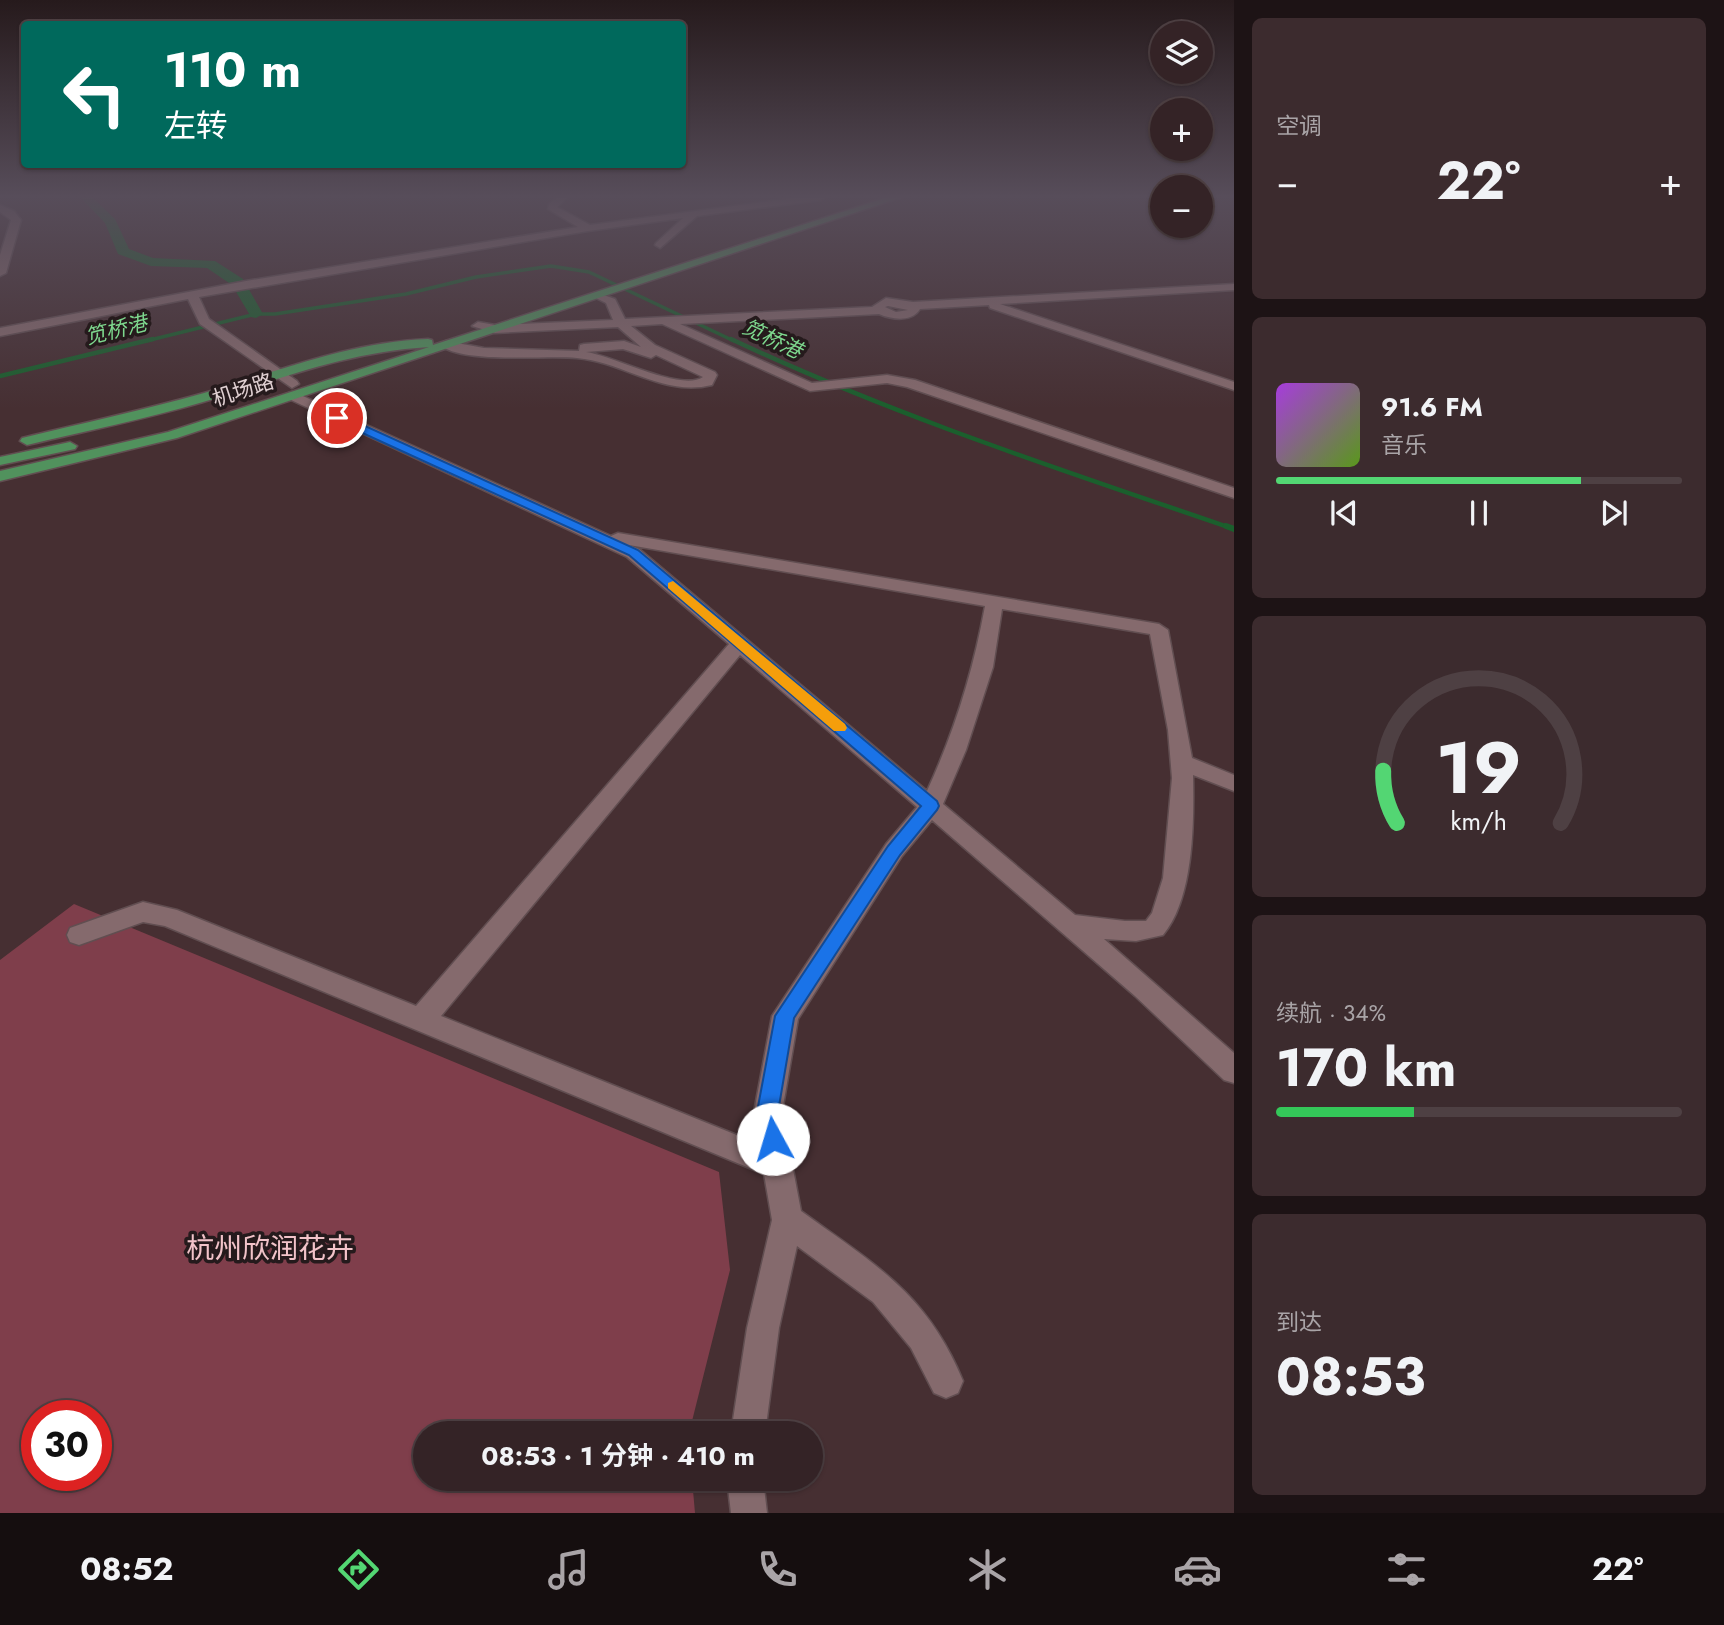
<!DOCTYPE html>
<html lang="zh">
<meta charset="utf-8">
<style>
body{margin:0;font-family:Jost,"Noto Sans SC",sans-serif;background:#3c2b2e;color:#f1f3f6;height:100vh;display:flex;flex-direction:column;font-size:26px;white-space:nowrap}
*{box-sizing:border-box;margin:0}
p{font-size:23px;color:#a9a4a7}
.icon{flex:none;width:38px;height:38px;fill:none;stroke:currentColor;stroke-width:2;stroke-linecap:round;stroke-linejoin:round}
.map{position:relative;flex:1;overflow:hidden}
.details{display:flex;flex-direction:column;gap:18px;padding:18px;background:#1d1315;width:490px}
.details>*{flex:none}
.banner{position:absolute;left:21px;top:21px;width:665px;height:147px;border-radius:7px;box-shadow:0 2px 5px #0004,0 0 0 2px #4e4043;background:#00695c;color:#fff;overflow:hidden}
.buttons{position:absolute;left:1150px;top:21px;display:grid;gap:14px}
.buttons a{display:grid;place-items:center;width:63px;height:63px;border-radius:50%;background:#342326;box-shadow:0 2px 5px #0004,0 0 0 2px #4e4043;font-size:35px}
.speed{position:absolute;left:21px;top:1400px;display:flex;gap:14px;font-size:35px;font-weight:700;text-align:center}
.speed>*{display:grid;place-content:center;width:91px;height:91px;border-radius:50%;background:#342326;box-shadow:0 2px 5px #0004,0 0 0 2px #4e4043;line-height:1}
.speed .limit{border:10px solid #d22;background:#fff;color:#111}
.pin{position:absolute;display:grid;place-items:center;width:60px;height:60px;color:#fff;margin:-30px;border:4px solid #fff;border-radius:50%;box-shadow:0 2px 7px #0007}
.me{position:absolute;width:77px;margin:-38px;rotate:354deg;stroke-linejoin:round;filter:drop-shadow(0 0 5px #0008)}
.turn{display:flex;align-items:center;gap:24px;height:147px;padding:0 28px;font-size:32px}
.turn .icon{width:91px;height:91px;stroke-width:2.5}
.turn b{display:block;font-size:49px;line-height:60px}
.big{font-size:52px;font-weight:700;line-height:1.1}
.details .widget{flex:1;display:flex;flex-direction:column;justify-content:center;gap:10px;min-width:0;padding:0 24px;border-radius:10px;background:#3c2b2e}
.details .dial{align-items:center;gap:0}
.dial svg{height:182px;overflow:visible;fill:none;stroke:#4e4043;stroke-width:7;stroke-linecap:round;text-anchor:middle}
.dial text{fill:#f1f3f6;stroke:none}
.song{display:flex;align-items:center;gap:21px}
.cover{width:84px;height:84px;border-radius:10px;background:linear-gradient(135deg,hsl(280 70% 55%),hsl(90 70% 35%))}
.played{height:7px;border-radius:4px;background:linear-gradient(90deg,#53d673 75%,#4e4043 75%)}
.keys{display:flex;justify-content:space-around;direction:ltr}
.heat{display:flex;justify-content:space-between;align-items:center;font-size:38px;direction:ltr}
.charge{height:10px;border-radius:5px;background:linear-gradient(90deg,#34c759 34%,#4e4043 0)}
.trip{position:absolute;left:413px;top:1421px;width:410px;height:70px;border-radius:35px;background:#342326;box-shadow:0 2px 5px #0004,0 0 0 2px #4e4043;font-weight:700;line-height:70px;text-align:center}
.tab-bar{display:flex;height:112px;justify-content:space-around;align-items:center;background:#150e0f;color:#a9a4a7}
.tab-bar .icon{width:49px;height:49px}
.tab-bar .active{color:#53d673}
.tab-bar b{font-size:32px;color:#f1f3f6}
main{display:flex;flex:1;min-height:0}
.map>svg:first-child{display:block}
.green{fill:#7f3e4b;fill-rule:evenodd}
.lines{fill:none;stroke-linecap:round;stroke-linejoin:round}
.stream-far2{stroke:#1b5f2d;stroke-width:3.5}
.stream-far1{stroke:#1b5f2d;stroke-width:4.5}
.stream{stroke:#1b5f2d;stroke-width:6}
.canal{fill:#1b5f2d;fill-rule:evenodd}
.minor-casing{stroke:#614e51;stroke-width:3}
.major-casing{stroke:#614e51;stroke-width:3}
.minor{fill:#856a6d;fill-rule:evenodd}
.major{fill:#51925d;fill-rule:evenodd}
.route{fill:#1a73e8;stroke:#114b97;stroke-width:2}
.slow{fill:#f59e0b}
.labels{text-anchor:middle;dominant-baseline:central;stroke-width:7;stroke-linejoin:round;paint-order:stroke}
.far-water-label{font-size:21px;font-style:italic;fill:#7ed88e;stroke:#251a1c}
.far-street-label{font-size:21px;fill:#e0d0d2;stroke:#251a1c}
.near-park-label{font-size:28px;fill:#f2c3c9;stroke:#251a1c}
</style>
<main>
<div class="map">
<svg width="1234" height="1513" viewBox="0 0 1234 1513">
<rect width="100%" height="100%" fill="#462f32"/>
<path class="green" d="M74,904L719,1172L730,1270L689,1433H425V1479H692L695,1513H0V960ZM37,1416H96V1475H37Z"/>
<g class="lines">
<path class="stream-far2" d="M146,341L256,314H275L406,294L476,277L551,266L589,272L734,341"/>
<path class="stream-far1" d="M731,339C892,415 1062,470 1231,528
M0,376L153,339"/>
<path class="stream" d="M1226,526L1234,529"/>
<path class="canal" d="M80,197H92L115,219L129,249L153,258L215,261L243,279L263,314L256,318L251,317L232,285L207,268L151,266L118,254L105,223Z"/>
<g class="minor-casing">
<path id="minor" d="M558,197H568L557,207L590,225L802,197H826L821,200L697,216L660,248L655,245L656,243L683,218L588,231L199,297L209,319L297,381L299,384L292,388L200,324L188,299L0,336V328L246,281L578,227L548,209L549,204Z
M0,205L14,211L21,220L6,273L0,276V255L11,220L0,212Z
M1234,284V290L1000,304L1234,382V390L990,308L989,305L920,309C912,322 893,320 879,314L680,324L812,383L887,375L915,380L1234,488V498L907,387L887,383L810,391L662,324L631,326L655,345L715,372L717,375L712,385C663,397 624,362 577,358C545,355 463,364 440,345L446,341L484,348L579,351L580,345L584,344L624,341L641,347L618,327L495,333L472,326L478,322L495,325L613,320L606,303L592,296L598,293L615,299L625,319L872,307L886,298L913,302ZM888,306L908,310L896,312L885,307ZM623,349L651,358L656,355L703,377C681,392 614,356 586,352Z
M294,392L611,536L618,533L1159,624L1168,630L1192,758L1234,775V791L1193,775C1194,822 1194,898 1163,935L1136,941L1104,939L1234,1053V1083L1224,1080L1135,996L932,820L902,856L798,1019L782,1112L801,1211C874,1264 927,1293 963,1381L958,1393L946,1398L934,1393L911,1348L873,1302L797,1246L779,1328L765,1433H731L747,1328L772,1220L764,1174L165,926L143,922L79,945L70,942L67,935L70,928L143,902L177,910L416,1006L729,644L627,557L289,399V393ZM629,545L985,606C973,672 955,730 927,791L639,549ZM1002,609L1150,634L1168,730L1172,778L1163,878L1152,913L1146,921H1125L1075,915L943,804L966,750L993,667ZM740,655L917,807L886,844L772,1016L754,1112L759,1144L441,1016Z
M727,1479H763L767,1513H731Z"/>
</g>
<g class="major-casing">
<path id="major" d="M888,197H902L177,438L0,481V471L168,432L429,347C345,352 282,379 203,402C145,419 86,431 27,445L20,441L22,438C83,423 144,410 204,393C279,371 350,342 428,339L432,340L433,345Z
M70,442L77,446L75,449L0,465V457Z"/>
</g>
<use href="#minor" class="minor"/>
<use href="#major" class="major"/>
</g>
<linearGradient id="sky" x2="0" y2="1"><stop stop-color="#261a1c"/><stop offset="0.48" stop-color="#574d5a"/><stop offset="1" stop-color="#574d5a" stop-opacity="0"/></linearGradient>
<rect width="1234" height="409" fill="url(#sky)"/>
<path class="route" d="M334,415H341L638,550L937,801L939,806L937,810L900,855L794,1018L778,1112L784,1139L780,1146L773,1149L765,1146L757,1112L775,1016L888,846L921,806L629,555L334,420Z"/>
<path class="slow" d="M673,581L845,724L847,728L845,731H834L668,588V583Z"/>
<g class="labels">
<g class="far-water-label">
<text transform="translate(116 330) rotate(-14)">笕桥港</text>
<text transform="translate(772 339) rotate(25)">笕桥港</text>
</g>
<g class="far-street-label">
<text transform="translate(243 390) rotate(-18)">机场路</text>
</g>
<g class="near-park-label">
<text x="270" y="1248">杭州欣润花卉</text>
</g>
</g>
</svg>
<div class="buttons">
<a><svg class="icon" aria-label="layers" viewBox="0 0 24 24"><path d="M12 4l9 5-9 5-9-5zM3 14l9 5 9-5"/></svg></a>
<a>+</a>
<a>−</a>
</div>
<div class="speed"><div class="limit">30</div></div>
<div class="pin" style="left:337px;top:418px;background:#d93025"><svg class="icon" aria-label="arrive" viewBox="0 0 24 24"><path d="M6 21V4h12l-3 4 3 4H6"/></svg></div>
<svg class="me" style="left:773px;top:1139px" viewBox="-20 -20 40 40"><circle r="19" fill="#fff"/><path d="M0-13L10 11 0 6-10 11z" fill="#1a73e8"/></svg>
<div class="trip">08:53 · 1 分钟 · 410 m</div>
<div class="banner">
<div class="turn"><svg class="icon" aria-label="left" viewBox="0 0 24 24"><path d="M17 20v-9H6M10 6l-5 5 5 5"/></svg><div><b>110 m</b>左转</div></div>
</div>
</div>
<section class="details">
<div class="widget"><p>空调</p>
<div class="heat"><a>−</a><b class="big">22°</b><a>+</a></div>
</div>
<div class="widget">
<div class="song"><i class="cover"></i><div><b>91.6 FM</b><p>音乐</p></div></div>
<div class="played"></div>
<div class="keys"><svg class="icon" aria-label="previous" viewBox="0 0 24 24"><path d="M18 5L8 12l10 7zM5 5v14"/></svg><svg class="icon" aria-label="pause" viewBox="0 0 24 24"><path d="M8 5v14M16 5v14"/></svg><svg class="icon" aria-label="next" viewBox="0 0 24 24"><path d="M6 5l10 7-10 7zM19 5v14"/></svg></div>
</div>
<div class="widget dial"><svg viewBox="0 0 100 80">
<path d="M14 69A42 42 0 1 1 86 69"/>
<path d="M14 69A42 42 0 0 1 8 46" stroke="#53d673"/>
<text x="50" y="56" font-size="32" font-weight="700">19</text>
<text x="50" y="72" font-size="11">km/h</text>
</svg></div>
<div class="widget"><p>续航 · 34%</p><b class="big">170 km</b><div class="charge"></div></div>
<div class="widget"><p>到达</p><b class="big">08:53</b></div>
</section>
</main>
<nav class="tab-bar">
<b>08:52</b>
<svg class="icon active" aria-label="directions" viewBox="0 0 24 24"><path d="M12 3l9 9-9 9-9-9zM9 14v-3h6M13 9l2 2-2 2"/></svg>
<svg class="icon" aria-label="music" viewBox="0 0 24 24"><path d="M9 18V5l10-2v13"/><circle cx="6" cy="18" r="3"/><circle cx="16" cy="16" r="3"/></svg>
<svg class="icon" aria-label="phone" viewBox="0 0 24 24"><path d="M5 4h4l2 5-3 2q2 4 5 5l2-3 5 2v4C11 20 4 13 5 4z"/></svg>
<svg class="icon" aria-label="climate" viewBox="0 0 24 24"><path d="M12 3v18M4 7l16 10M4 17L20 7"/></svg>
<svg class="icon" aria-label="car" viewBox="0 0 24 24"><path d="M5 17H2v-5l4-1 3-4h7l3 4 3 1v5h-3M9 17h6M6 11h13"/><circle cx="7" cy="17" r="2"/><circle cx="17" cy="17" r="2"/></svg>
<svg class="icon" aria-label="filters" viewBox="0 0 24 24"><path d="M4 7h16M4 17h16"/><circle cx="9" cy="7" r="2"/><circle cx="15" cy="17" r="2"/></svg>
<b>22°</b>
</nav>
